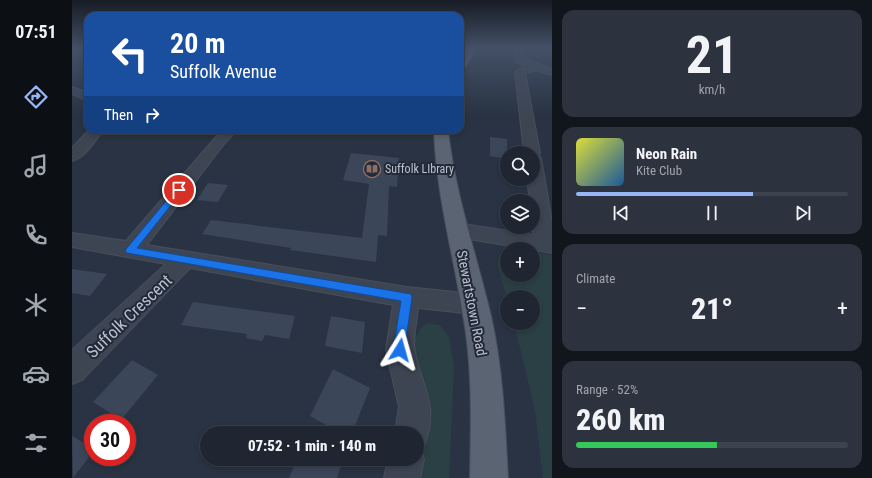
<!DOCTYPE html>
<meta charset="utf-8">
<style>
body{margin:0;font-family:"Roboto Condensed",sans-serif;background:#2c323e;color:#f1f3f6;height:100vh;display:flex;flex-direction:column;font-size:15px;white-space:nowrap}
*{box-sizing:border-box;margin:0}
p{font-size:13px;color:#a1a5ac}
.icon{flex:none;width:22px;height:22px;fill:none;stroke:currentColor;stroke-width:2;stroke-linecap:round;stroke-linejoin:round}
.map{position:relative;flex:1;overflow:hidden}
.side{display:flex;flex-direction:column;gap:10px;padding:10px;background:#11151c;width:320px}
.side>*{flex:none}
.top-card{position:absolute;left:12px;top:12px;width:380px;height:122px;border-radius:12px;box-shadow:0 2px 6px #0003,0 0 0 1px #3c434d;background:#1a4fa0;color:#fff;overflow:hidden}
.fabs{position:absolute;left:428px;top:146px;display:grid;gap:8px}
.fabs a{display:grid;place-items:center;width:40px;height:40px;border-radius:50%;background:#1f2632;box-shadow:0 2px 6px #0003,0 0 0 1px #3c434d;font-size:20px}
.speed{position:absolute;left:12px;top:414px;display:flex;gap:8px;font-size:20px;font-weight:700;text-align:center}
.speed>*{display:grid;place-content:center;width:52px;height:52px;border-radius:50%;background:#1f2632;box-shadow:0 2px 6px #0003,0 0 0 1px #3c434d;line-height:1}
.speed .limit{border:6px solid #d22;background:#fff;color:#111}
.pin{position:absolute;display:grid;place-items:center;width:34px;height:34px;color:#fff;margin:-17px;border:2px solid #fff;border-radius:50%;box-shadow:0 1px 4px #0007}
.me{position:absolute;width:44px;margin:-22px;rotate:8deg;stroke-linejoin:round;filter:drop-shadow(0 0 3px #0008)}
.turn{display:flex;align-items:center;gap:14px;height:84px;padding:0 20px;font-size:18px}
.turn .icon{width:52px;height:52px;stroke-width:2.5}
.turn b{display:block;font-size:28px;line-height:34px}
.then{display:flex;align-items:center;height:38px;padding:0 20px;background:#0003;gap:8px;font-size:15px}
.big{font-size:30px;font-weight:800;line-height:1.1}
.side .widget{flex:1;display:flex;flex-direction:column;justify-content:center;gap:6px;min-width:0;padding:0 14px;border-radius:12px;background:#2c323e}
.side .dial{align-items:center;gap:0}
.dial b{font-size:52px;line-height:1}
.song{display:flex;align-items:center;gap:12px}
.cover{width:48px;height:48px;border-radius:6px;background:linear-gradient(135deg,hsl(60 70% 55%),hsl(210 70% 35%))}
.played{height:4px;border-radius:2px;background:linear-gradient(90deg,#97b6f5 65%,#3c434d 65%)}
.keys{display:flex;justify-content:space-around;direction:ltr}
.heat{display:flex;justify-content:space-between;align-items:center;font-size:22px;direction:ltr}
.charge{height:6px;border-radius:3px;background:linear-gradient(90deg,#34c759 52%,#3c434d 0)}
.trip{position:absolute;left:128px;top:426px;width:224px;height:40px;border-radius:20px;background:#1f2632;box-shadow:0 2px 6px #0003,0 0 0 1px #3c434d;font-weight:800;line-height:40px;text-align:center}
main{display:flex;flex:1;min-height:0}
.menu{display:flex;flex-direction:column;width:72px;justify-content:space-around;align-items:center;background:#0c0f14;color:#a1a5ac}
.menu .icon{width:28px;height:28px}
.menu .selected{color:#97b6f5}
.menu b{font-size:18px;color:#f1f3f6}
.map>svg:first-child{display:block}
.green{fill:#2b4044}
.building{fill:#3b4659}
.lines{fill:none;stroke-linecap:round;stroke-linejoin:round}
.minor-casing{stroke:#474e5c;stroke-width:2}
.major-casing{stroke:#474e5c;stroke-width:2}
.minor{fill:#3d4553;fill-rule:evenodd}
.major{fill:#5b6473;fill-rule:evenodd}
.route{fill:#1a73e8;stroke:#114b97}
.labels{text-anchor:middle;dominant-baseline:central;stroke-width:4;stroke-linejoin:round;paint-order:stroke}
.far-poi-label{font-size:12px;fill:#bbc0cd;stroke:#222a39;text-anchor:start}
.street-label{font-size:14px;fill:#bbc0cd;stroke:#222a39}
.near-street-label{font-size:17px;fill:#bbc0cd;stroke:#222a39}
</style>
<main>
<nav class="menu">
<b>07:51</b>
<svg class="icon selected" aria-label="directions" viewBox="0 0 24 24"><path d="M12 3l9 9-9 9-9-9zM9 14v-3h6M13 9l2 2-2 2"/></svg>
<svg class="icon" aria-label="music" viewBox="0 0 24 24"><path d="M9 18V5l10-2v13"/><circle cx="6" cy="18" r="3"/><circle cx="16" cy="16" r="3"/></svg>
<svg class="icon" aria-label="phone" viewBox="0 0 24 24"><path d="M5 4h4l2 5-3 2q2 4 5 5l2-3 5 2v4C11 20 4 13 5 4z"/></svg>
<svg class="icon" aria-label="climate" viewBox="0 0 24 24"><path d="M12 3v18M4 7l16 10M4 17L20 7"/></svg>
<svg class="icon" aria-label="car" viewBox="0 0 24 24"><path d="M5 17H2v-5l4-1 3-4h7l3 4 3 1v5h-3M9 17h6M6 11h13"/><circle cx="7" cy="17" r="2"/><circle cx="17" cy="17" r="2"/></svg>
<svg class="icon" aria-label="filters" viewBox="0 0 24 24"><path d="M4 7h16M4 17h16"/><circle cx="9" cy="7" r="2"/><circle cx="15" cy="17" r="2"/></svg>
</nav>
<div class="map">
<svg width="480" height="478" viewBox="0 0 480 478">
<rect width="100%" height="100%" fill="#293343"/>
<path class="green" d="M461,252L480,255V478H471L463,410L442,323H461V297L435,298L425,264L427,258L435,254V275H461Z
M355,323L368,325L377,337L382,368L377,478H343L355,416L340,347L347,330Z"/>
<path class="building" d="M418,137L435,139V159L418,156Z
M279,153L327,158L325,187L317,186L315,236L306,235L304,262L218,250L219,248L130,234L139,220L290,238L297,184L271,180Z
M136,183L156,185L146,202L125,200Z
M0,269L35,274L18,296L0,293Z
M121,302L223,316L217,339L193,335L190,341L174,338L175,334L109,325Z
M259,316L293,322L290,353L253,346Z
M60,360L86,375L49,420L21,402Z
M261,369L298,388L280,433H268L238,416Z
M0,436L21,448V452L1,478Z
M225,459H271L265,478H217Z"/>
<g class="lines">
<g class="minor-casing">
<path id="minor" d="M443,48H451L453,59L480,69V75L464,70L453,73L468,153L467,155L469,158L480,222V253L385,237L378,235L375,230L378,225L385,223L461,235V201H458L455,179H461V153H452L443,72L453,66L443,61Z
M0,87L16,93V101L0,94Z
M17,130H31C23,141 14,157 0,161V148Z
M150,130H165L152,144L75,245L335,287L402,294L411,297L415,304L411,311L402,314L346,308C345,320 340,341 343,352C350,388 368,407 352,445L347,447L352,459L348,478H312L316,459H345V433H323L327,407L314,350L321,305L118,268L10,380L0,384V350L94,264L0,247V233L54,241Z"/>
</g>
<g class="major-casing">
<path id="major" d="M395,48H405L392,69L388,70V59Z
M362,130H376C383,194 404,253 419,316C431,369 433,424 436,478H398C399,424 401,369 391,315C381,253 364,193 362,130Z"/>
</g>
<use href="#minor" class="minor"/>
<use href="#major" class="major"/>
</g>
<linearGradient id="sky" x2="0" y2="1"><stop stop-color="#171c25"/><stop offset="0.42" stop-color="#435066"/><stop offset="1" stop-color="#435066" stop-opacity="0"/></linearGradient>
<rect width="480" height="115" fill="url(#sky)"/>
<path class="route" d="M107,187L111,190L65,248L339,294L340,297L332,354L328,355L323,354L321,350L329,301L55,253L53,251L55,248L105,188Z"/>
<defs>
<g id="library-ring" transform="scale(0.9)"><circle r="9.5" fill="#222a39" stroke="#8d6e63" stroke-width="1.5"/><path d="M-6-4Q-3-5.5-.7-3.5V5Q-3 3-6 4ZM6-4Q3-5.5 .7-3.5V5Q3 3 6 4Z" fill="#8d6e63"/></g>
</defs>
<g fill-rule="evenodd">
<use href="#library-ring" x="300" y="169"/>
</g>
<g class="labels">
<g class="far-poi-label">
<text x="313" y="169">Suffolk LIbrary</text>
</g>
<g class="street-label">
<text transform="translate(400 303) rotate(79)">Stewartstown Road</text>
</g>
<g class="near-street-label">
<text transform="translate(57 316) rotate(-44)">Suffolk Crescent</text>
</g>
</g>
</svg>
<div class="fabs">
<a><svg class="icon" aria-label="search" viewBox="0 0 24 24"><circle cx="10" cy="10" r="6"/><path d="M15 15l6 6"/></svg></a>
<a><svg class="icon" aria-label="layers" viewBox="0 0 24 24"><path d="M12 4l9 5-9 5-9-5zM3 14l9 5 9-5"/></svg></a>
<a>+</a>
<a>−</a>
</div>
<div class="speed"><div class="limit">30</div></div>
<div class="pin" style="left:107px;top:190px;background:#d93025"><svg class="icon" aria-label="arrive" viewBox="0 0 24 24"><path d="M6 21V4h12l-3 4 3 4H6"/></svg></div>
<svg class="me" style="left:328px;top:350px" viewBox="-20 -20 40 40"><path d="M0-17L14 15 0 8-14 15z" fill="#1a73e8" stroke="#fff" stroke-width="4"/></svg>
<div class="trip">07:52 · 1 min · 140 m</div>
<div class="top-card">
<div class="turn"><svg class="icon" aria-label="left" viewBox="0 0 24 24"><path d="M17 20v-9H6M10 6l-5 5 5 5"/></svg><div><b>20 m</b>Suffolk Avenue</div></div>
<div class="then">Then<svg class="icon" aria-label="right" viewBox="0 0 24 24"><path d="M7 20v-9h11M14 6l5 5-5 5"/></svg></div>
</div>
</div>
<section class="side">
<div class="widget dial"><b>21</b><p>km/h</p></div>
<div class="widget">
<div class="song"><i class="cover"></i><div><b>Neon Rain</b><p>Kite Club</p></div></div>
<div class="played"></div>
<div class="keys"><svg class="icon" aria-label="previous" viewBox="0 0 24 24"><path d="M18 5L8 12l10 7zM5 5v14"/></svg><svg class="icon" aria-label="pause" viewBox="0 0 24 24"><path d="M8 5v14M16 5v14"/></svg><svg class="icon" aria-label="next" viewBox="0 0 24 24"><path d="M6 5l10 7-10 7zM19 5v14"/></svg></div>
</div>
<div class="widget"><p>Climate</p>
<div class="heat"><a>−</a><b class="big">21°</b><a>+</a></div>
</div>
<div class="widget"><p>Range · 52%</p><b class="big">260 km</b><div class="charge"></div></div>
</section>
</main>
